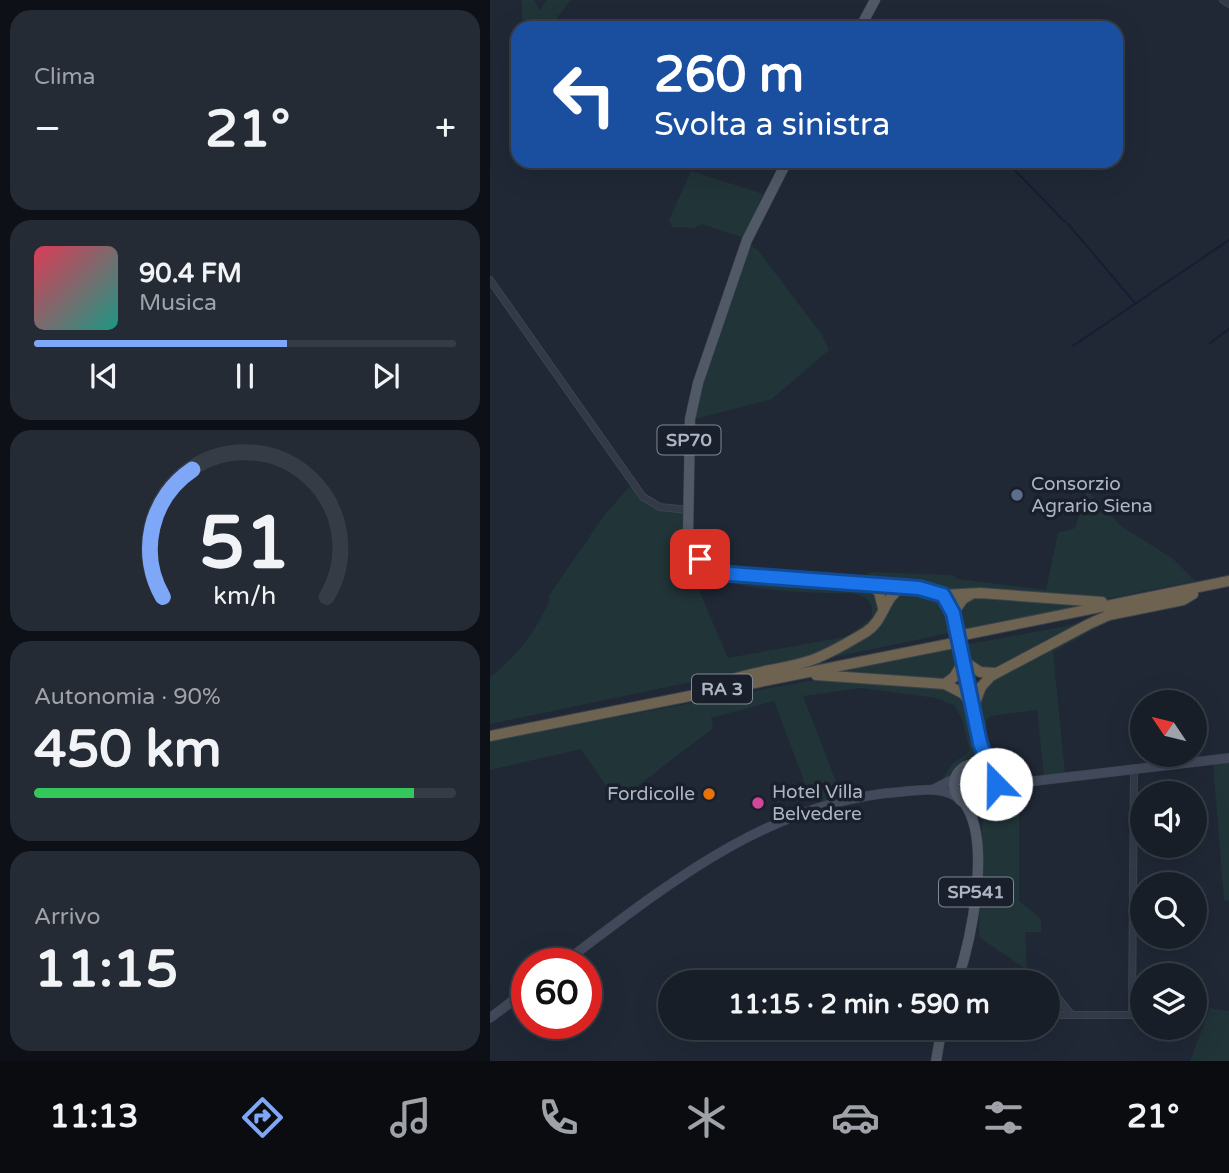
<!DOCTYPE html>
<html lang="it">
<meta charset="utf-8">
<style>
body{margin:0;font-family:"Varela Round",sans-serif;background:#252b34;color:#f1f3f6;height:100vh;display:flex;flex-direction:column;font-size:26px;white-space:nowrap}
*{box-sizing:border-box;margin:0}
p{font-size:23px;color:#9fa2a8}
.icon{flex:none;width:38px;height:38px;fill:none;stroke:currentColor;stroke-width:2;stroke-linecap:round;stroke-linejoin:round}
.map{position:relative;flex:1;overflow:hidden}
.sheet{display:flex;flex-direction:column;gap:10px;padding:10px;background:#0d1016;width:490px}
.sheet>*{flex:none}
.banner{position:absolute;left:21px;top:21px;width:612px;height:147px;border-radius:21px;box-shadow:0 7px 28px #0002,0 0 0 2px #363c45;background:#1a4fa0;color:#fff;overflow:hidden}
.needle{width:46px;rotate:305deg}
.buttons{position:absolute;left:640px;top:690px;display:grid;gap:14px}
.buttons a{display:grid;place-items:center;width:77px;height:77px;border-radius:50%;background:#181e28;box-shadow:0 7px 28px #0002,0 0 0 2px #363c45;font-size:35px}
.speed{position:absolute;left:21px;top:948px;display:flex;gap:14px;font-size:35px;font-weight:700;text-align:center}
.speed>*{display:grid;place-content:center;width:91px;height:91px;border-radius:50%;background:#181e28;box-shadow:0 7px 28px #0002,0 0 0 2px #363c45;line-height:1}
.speed .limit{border:10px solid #d22;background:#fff;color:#111}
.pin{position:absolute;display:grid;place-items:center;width:60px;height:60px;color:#fff;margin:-30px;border-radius:14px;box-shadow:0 4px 10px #0006}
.me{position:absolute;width:77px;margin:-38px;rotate:338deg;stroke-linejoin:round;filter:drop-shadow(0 0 5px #0008)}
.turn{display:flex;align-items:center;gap:24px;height:147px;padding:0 28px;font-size:32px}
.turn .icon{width:91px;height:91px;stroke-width:2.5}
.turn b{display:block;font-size:49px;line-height:60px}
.big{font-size:52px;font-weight:800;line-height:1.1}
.sheet .card{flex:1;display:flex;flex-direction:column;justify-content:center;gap:10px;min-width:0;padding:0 24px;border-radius:21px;background:#252b34}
.sheet .dial{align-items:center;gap:0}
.dial svg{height:182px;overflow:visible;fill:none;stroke:#363c45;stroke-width:7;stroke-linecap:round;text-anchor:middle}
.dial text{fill:#f1f3f6;stroke:none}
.song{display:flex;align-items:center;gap:21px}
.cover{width:84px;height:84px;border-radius:10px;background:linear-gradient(135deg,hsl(350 70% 55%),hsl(170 70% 35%))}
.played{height:7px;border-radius:4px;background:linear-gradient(90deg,#7ea7f7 60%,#363c45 60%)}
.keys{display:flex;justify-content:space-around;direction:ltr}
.heat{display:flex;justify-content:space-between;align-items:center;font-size:38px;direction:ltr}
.charge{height:10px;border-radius:5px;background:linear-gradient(90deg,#34c759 90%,#363c45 0)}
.trip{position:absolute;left:168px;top:970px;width:402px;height:70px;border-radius:35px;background:#181e28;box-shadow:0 7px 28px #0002,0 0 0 2px #363c45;font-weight:800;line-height:70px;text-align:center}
.dock{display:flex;height:112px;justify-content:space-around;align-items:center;background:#0a0c10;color:#9fa2a8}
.dock .icon{width:49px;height:49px}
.dock .selected{color:#7ea7f7}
.dock b{font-size:32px;color:#f1f3f6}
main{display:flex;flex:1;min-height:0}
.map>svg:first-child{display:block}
.green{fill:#213438;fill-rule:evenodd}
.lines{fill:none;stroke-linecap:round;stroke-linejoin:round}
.stream{stroke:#141f33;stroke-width:2}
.street-casing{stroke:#3c4351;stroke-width:8}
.secondary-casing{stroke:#3c4351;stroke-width:10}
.primary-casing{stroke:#3c4351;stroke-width:11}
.highway-casing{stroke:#3b424e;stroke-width:12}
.street{stroke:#333a47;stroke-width:6}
.secondary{stroke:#41495a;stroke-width:9}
.primary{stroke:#515967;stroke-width:10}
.highway{stroke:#6d6350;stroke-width:10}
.primary-bridge-casing{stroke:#3c4351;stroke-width:11;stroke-linecap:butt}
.primary-bridge{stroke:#515967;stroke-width:10}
.route-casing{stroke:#114b97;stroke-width:18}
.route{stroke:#1a73e8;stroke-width:12}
.service-dot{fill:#5c6f8a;stroke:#191f2b;stroke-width:2.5}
.food-dot{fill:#e8710a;stroke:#191f2b;stroke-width:2.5}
.hotel-dot{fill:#d1479c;stroke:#191f2b;stroke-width:2.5}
.labels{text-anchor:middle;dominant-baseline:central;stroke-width:7;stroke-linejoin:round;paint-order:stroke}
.shield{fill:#191f2b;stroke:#818896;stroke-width:2}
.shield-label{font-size:18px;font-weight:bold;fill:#adb5c4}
.poi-label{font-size:19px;fill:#adb5c4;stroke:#191f2b;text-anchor:start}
</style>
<main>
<section class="sheet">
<div class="card"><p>Clima</p>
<div class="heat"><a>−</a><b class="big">21°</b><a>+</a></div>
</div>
<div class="card">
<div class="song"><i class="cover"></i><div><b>90.4 FM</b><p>Musica</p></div></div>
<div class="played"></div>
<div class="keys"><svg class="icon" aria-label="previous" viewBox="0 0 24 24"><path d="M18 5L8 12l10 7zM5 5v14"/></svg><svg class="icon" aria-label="pause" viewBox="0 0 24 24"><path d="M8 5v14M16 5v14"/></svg><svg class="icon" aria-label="next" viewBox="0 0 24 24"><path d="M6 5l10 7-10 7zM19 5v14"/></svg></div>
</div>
<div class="card dial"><svg viewBox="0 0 100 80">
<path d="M14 69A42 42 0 1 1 86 69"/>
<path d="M14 69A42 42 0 0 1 27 13" stroke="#7ea7f7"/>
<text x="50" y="56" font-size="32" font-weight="700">51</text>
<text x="50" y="72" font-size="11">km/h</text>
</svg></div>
<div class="card"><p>Autonomia · 90%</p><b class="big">450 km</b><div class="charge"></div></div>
<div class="card"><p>Arrivo</p><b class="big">11:15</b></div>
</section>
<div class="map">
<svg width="739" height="1061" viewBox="0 0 739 1061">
<rect width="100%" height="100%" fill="#202836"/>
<path class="green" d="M32,0H44L50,10L57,0H80L60,28H37L39,24L32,19Z
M201,171L273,194L254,238L212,224L204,228L182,227L179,220Z
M258,246L267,249L332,335L339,350L282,399L205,419L209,395Z
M142,484L156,503L194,514C192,533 195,556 213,568C238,586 344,587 379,590C392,600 390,613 381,624L321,657L0,724V677C32,651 42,636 60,600L58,597L116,513ZM207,568C246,594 321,592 367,594C381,600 384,604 381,618L360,636L238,658L202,574Z
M597,490L631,526L683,559L705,581L620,598L456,591L439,585L376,581L379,572L461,575L469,579L556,590L568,533L585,528Z
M416,590C450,597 456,596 464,632L335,659L378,635L397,606Z
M488,597L600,604L471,631C468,613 471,604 488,597Z
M603,618L498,671L478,661L474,645L577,626Z
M610,623H616L563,652L575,774L554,777L547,710L501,716L497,719L494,743L489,701L504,678Z
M467,647L469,659L459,679L338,672Z
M328,679L452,687L470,697L480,715L486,749L484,757C462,764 465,775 449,784L462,764L480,751L472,719L464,705L446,698L372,688L313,696L351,795L334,802L320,797L284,701L221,718L223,728L127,802L91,749L0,770V741Z
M739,760V901L734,900L723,763Z
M467 786a18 18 0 1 1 36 0a18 18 0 1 1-36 0Z
M529,787V901L551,919V932H535L537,970L489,937L492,824C495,811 506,807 511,795Z
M720,1008L739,1011V1061H700Z"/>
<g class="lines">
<path class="stream" d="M516,161L575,222
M578,224L645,303
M720,343L739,329
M583,346L739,240"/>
<g class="street-casing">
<path id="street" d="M733,0L739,4
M0,280L153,497L170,507L198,510
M558,1001L568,998L581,1014
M558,1011L566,1015H653
M642,1014L644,771
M705,1019H708"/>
</g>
<g class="secondary-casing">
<path id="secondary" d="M504,776L523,782
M444,789L464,779
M505,793L528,783L739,758
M72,964C173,888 278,801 410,792C429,790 450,786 467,797
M0,1018L37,990"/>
</g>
<g class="primary-casing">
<path id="primary" d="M370,28L385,0
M297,161L257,240L208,383L200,419L198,537L214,562L240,574L441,590L457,600L465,618
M473,658L490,743L500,770
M464 785a21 21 0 1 1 42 0a21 21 0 1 1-42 0Z
M467,982C481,940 502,843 475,804
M446,1061L452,1027"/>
</g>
<g class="highway-casing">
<path id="highway" d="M380,584L389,592L393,608
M453,595L490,593L612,602
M463,613L473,599L482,594
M473,635L739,581
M326,675L455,684L474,694L483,708
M235,682C262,671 291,670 319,661C338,655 359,642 376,632C395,620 393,597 413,587
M455,684L464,677L474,661L490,672L505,673
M483,708L491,687L501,676L599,624L619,615L693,600L703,594
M0,736L464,643"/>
</g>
<use href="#street" class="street"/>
<use href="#secondary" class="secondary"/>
<use href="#primary" class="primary"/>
<use href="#highway" class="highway"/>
<g class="primary-bridge-casing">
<path id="primary-bridge" d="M465,622L473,658"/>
</g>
<use href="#primary-bridge" class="primary-bridge"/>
</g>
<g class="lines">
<g class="route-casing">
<path id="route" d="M210,559L226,570L240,574L429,588L453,595L463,613L490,743L506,784"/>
</g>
<use href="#route" class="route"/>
</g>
<circle class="service-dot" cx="527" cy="495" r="7"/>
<circle class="food-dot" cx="219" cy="794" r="7"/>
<circle class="hotel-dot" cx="268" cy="803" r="7"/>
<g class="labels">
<g class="shield">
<rect x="167.5" y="425.5" width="63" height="29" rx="5"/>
<rect x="202" y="674.5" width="60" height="29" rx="5"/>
<rect x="449" y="877.5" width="74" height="29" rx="5"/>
</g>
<g class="shield-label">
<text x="199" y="440">SP70</text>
<text x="232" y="689">RA 3</text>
<text x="486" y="892">SP541</text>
</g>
<g class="poi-label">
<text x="541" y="484">Consorzio<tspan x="541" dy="22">Agrario Siena</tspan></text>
<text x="282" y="792">Hotel Villa<tspan x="282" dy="22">Belvedere</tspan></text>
<text x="205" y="794" text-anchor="end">Fordicolle</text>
</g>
</g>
</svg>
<div class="buttons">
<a><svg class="needle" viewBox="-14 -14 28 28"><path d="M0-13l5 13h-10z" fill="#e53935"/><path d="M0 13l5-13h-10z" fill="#9fa2a8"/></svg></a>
<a><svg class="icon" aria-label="sound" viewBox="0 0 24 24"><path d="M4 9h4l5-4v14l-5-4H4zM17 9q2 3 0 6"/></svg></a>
<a><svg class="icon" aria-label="search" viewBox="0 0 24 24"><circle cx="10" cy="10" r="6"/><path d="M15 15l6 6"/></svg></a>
<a><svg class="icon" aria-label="layers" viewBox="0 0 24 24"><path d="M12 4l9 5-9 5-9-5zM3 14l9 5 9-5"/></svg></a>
</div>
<div class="speed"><div class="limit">60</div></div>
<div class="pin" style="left:210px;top:559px;background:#d93025"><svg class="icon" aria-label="arrive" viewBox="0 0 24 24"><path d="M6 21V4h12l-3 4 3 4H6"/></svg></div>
<svg class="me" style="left:506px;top:784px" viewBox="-20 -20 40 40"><circle r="19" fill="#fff"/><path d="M0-13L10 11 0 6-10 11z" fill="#1a73e8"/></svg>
<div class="trip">11:15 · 2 min · 590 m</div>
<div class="banner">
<div class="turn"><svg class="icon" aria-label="left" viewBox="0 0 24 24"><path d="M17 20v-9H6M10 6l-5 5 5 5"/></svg><div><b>260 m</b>Svolta a sinistra</div></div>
</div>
</div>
</main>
<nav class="dock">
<b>11:13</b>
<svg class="icon selected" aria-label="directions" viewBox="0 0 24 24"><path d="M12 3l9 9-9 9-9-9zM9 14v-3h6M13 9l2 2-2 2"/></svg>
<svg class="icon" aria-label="music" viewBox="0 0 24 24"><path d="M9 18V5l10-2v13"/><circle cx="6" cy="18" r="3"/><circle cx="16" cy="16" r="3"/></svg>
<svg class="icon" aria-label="phone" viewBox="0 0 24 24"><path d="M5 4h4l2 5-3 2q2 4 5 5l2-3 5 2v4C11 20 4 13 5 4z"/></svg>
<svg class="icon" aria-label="climate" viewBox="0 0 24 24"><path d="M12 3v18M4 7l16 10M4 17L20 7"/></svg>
<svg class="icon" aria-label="car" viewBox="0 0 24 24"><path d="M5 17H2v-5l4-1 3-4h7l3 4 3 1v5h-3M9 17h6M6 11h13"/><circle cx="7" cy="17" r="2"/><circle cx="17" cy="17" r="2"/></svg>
<svg class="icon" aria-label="filters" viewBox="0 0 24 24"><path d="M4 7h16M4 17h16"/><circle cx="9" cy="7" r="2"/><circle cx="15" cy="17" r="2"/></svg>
<b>21°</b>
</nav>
